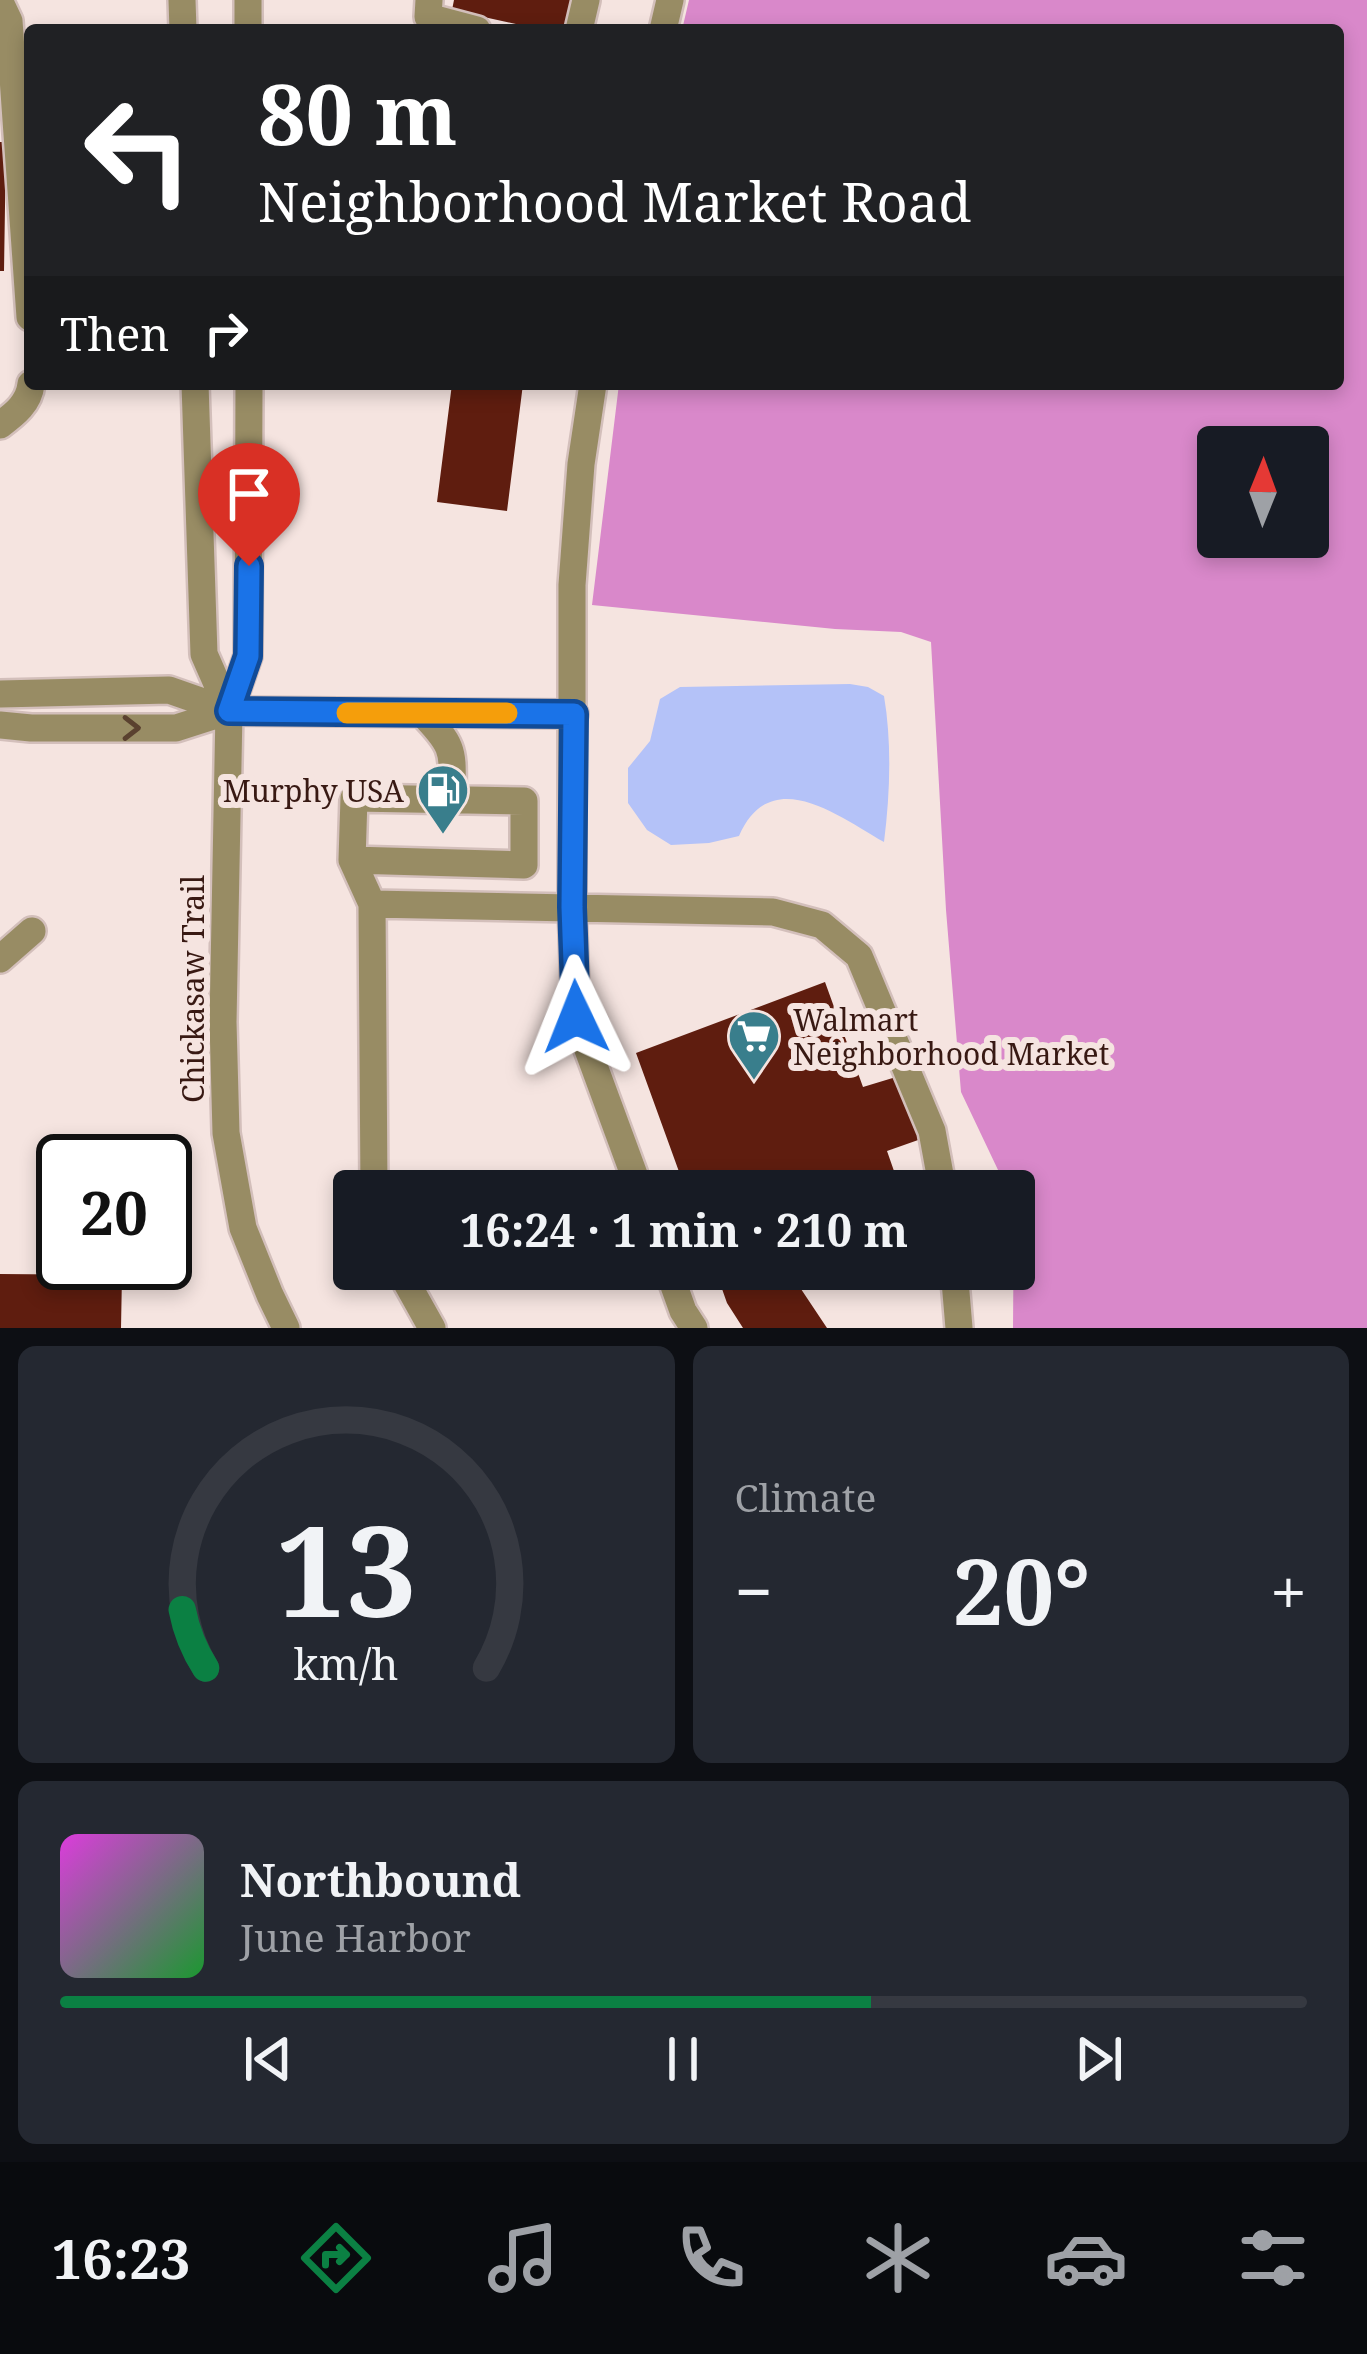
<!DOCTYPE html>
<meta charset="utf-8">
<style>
body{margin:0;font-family:"Noto Serif",serif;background:#242831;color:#f1f3f6;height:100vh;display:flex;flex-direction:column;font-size:45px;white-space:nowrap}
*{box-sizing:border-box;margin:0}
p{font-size:39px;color:#9ea1a6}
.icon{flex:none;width:66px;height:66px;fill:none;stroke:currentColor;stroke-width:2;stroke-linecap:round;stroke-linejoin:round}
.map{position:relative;height:1328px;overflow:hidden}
.sheet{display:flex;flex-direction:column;gap:18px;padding:18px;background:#0d0f14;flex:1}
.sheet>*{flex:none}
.hud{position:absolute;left:24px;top:24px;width:1320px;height:366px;border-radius:12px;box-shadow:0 6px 18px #0003;background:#202124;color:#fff;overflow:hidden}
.needle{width:78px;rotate:1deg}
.buttons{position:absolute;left:1197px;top:426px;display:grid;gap:24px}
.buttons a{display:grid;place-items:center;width:132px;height:132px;border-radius:12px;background:#171b24;box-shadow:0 6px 18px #0003;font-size:60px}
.speed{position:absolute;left:36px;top:1134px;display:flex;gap:24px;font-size:60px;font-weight:700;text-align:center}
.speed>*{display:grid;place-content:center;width:156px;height:156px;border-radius:50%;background:#171b24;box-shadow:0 6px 18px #0003;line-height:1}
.speed .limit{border:6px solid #111;border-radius:18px;background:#fff;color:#111}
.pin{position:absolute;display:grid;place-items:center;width:102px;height:102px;color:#fff;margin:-123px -51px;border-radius:50% 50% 50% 0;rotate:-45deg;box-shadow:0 0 12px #0007}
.pin .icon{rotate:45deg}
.me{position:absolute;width:132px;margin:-66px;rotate:358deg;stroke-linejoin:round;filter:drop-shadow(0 0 9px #0008)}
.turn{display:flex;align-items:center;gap:42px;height:252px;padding:0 36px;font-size:54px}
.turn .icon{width:156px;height:156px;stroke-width:2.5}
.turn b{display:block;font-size:84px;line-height:102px}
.then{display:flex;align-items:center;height:114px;padding:0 36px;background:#0003;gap:24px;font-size:45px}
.big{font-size:90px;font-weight:700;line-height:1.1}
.sheet .widget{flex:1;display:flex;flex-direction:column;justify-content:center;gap:18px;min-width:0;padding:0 42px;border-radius:18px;background:#242831}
.sheet .dial{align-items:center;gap:0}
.dial svg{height:312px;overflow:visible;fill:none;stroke:#363941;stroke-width:7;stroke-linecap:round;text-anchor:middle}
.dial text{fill:#f1f3f6;stroke:none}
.song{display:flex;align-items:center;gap:36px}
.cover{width:144px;height:144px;border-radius:18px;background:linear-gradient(135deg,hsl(300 70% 55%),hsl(130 70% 35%))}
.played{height:12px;border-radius:6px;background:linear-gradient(90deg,#0b8043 65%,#363941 65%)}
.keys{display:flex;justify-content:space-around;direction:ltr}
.heat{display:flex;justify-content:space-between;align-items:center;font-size:66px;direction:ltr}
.sheet .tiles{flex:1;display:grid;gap:18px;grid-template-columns:1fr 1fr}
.widget:last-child{grid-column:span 2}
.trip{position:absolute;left:333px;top:1170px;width:702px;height:120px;border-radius:12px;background:#171b24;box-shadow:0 6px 18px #0003;font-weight:700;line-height:120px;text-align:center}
.menu{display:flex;height:192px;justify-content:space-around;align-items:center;background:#090b0e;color:#9ea1a6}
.menu .icon{width:84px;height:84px}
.menu .selected{color:#0b8043}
.menu b{font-size:54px;color:#f1f3f6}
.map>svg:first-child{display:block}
.forest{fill:#d988ca;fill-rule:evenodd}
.water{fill:#b4c2f8}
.building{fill:#5f1d0f}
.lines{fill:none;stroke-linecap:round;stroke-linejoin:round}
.minor-casing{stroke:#d3bfbb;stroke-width:32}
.minor{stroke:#988c64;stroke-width:27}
.oneway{stroke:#5a412f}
.route-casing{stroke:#114b97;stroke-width:30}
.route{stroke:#1a73e8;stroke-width:21}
.slow{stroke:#f59e0b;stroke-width:21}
.labels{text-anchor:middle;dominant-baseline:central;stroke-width:12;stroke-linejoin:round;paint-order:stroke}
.poi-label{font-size:30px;fill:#381913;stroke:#f5e4e0;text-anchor:end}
.street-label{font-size:30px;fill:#381913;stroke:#f5e4e0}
</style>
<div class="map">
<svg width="1367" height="1328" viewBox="0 0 1367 1328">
<rect width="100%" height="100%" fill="#f5e4e0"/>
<path class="forest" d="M689,0H1367V1328H1013L1014,1191H1008L961,1092L946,910L931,642L901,632L835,629L592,605L619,384H1338V30H682ZM1218,447H1308V537H1218Z"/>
<path class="water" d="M850,684L868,687L884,696C892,743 890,795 884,842C838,816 771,763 739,836L709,843L671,845L647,830L628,803V768L650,741L660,699L680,687Z"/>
<path class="building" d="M454,0H573L566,30H543L452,10Z
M0,142H6L4,271H0Z
M452,384H523L507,511L437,502Z
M825,982L863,1087L896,1077L921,1139L887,1151L901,1191H686L636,1053Z
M715,1269H826L795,1280L827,1328H743L727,1303Z
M0,1274L122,1275L121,1328H0Z"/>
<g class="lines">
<g class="minor-casing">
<path id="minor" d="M182,0L183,30
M248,0V30
M429,0L428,17L477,30
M0,2L9,21L30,317
M579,30L586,0
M663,30L670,0
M195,384L204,654L229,711
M249,384L248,656L229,711L223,1022L226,1133L243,1228L270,1295L286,1328
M593,384L581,464L572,585V907L576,1017L640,1191
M0,425C15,414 29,403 31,384
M0,694L169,690L229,711L574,714
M422,713C457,749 452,751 452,800
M0,725L31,728H176L229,711
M352,860L524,865V801L354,798L352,860L372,904
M0,959L32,931
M374,1191L372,904L773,912L822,925L859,956L932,1131L943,1191
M399,1269L432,1328
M668,1269L683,1311L694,1328
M954,1269L959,1328"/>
</g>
<use href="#minor" class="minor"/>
</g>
<defs><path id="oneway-chevron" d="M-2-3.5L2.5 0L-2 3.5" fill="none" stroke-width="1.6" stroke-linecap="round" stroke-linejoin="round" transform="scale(3)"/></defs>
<use class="oneway" href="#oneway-chevron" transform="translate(131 728)"/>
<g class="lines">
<g class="route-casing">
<path id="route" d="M249,566L248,656L229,711L574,714L572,907L576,1017"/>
</g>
<use href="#route" class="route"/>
<path class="slow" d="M347,713H507"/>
</g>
<defs>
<g id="fuel-pin" transform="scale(2.7)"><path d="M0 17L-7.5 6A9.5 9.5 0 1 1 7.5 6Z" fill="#397e8c" stroke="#f5e4e0"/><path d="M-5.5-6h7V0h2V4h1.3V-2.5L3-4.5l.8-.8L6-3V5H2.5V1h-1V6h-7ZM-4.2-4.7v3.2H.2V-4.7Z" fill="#fff"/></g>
<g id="supermarket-pin" transform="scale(2.7)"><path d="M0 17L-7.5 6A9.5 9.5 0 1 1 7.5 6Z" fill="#397e8c" stroke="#f5e4e0"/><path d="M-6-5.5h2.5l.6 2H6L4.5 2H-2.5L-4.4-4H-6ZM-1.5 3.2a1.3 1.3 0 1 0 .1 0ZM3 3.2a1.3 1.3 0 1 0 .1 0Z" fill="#fff"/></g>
</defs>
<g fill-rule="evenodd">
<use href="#fuel-pin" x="443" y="790"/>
<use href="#supermarket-pin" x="754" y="1036"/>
</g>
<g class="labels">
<g class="poi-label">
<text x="404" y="790">Murphy USA</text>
<text x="793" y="1019" text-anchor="start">Walmart<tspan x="793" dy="34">Neighborhood Market</tspan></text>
</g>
<g class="street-label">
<text transform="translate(192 989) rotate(-90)">Chickasaw Trail</text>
</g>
</g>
</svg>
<div class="buttons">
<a><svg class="needle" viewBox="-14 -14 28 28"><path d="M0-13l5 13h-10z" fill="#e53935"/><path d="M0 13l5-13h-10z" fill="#9ea1a6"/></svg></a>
</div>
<div class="speed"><div class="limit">20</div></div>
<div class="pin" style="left:249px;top:566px;background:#d93025"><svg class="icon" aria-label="arrive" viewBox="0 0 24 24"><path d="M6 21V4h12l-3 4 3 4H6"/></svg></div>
<svg class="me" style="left:576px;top:1017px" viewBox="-20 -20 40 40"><path d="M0-17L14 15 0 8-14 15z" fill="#1a73e8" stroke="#fff" stroke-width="4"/></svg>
<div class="trip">16:24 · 1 min · 210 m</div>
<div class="hud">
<div class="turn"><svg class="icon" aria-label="left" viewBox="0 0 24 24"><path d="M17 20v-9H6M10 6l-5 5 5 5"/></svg><div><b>80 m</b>Neighborhood Market Road</div></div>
<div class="then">Then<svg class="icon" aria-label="right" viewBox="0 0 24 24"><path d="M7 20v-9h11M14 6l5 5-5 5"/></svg></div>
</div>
</div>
<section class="sheet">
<div class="tiles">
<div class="widget dial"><svg viewBox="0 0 100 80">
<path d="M14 69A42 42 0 1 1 86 69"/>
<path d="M14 69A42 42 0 0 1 8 54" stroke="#0b8043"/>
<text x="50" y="56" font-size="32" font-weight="700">13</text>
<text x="50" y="72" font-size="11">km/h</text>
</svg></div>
<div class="widget"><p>Climate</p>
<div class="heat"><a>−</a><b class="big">20°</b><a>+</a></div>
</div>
<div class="widget">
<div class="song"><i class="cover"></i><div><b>Northbound</b><p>June Harbor</p></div></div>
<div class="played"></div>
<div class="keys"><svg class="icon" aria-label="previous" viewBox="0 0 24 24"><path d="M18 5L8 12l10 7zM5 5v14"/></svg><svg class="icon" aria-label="pause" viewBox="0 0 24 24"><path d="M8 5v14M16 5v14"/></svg><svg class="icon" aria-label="next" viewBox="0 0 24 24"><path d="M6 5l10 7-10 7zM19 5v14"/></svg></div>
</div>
</div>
</section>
<nav class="menu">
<b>16:23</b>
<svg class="icon selected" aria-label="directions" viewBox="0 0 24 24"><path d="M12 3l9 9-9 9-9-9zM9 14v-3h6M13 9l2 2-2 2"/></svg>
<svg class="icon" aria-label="music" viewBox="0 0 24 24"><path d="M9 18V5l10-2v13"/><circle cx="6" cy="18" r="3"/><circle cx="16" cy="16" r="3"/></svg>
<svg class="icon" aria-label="phone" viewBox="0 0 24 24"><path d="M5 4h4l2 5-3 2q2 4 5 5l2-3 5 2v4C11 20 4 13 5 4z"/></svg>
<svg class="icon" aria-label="climate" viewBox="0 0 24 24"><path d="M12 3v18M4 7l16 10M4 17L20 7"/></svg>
<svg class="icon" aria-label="car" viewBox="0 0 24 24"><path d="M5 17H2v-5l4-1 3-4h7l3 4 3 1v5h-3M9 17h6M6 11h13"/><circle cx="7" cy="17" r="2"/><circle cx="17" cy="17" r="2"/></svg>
<svg class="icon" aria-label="filters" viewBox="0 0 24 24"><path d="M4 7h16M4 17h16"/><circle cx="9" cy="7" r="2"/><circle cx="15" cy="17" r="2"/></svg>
</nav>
